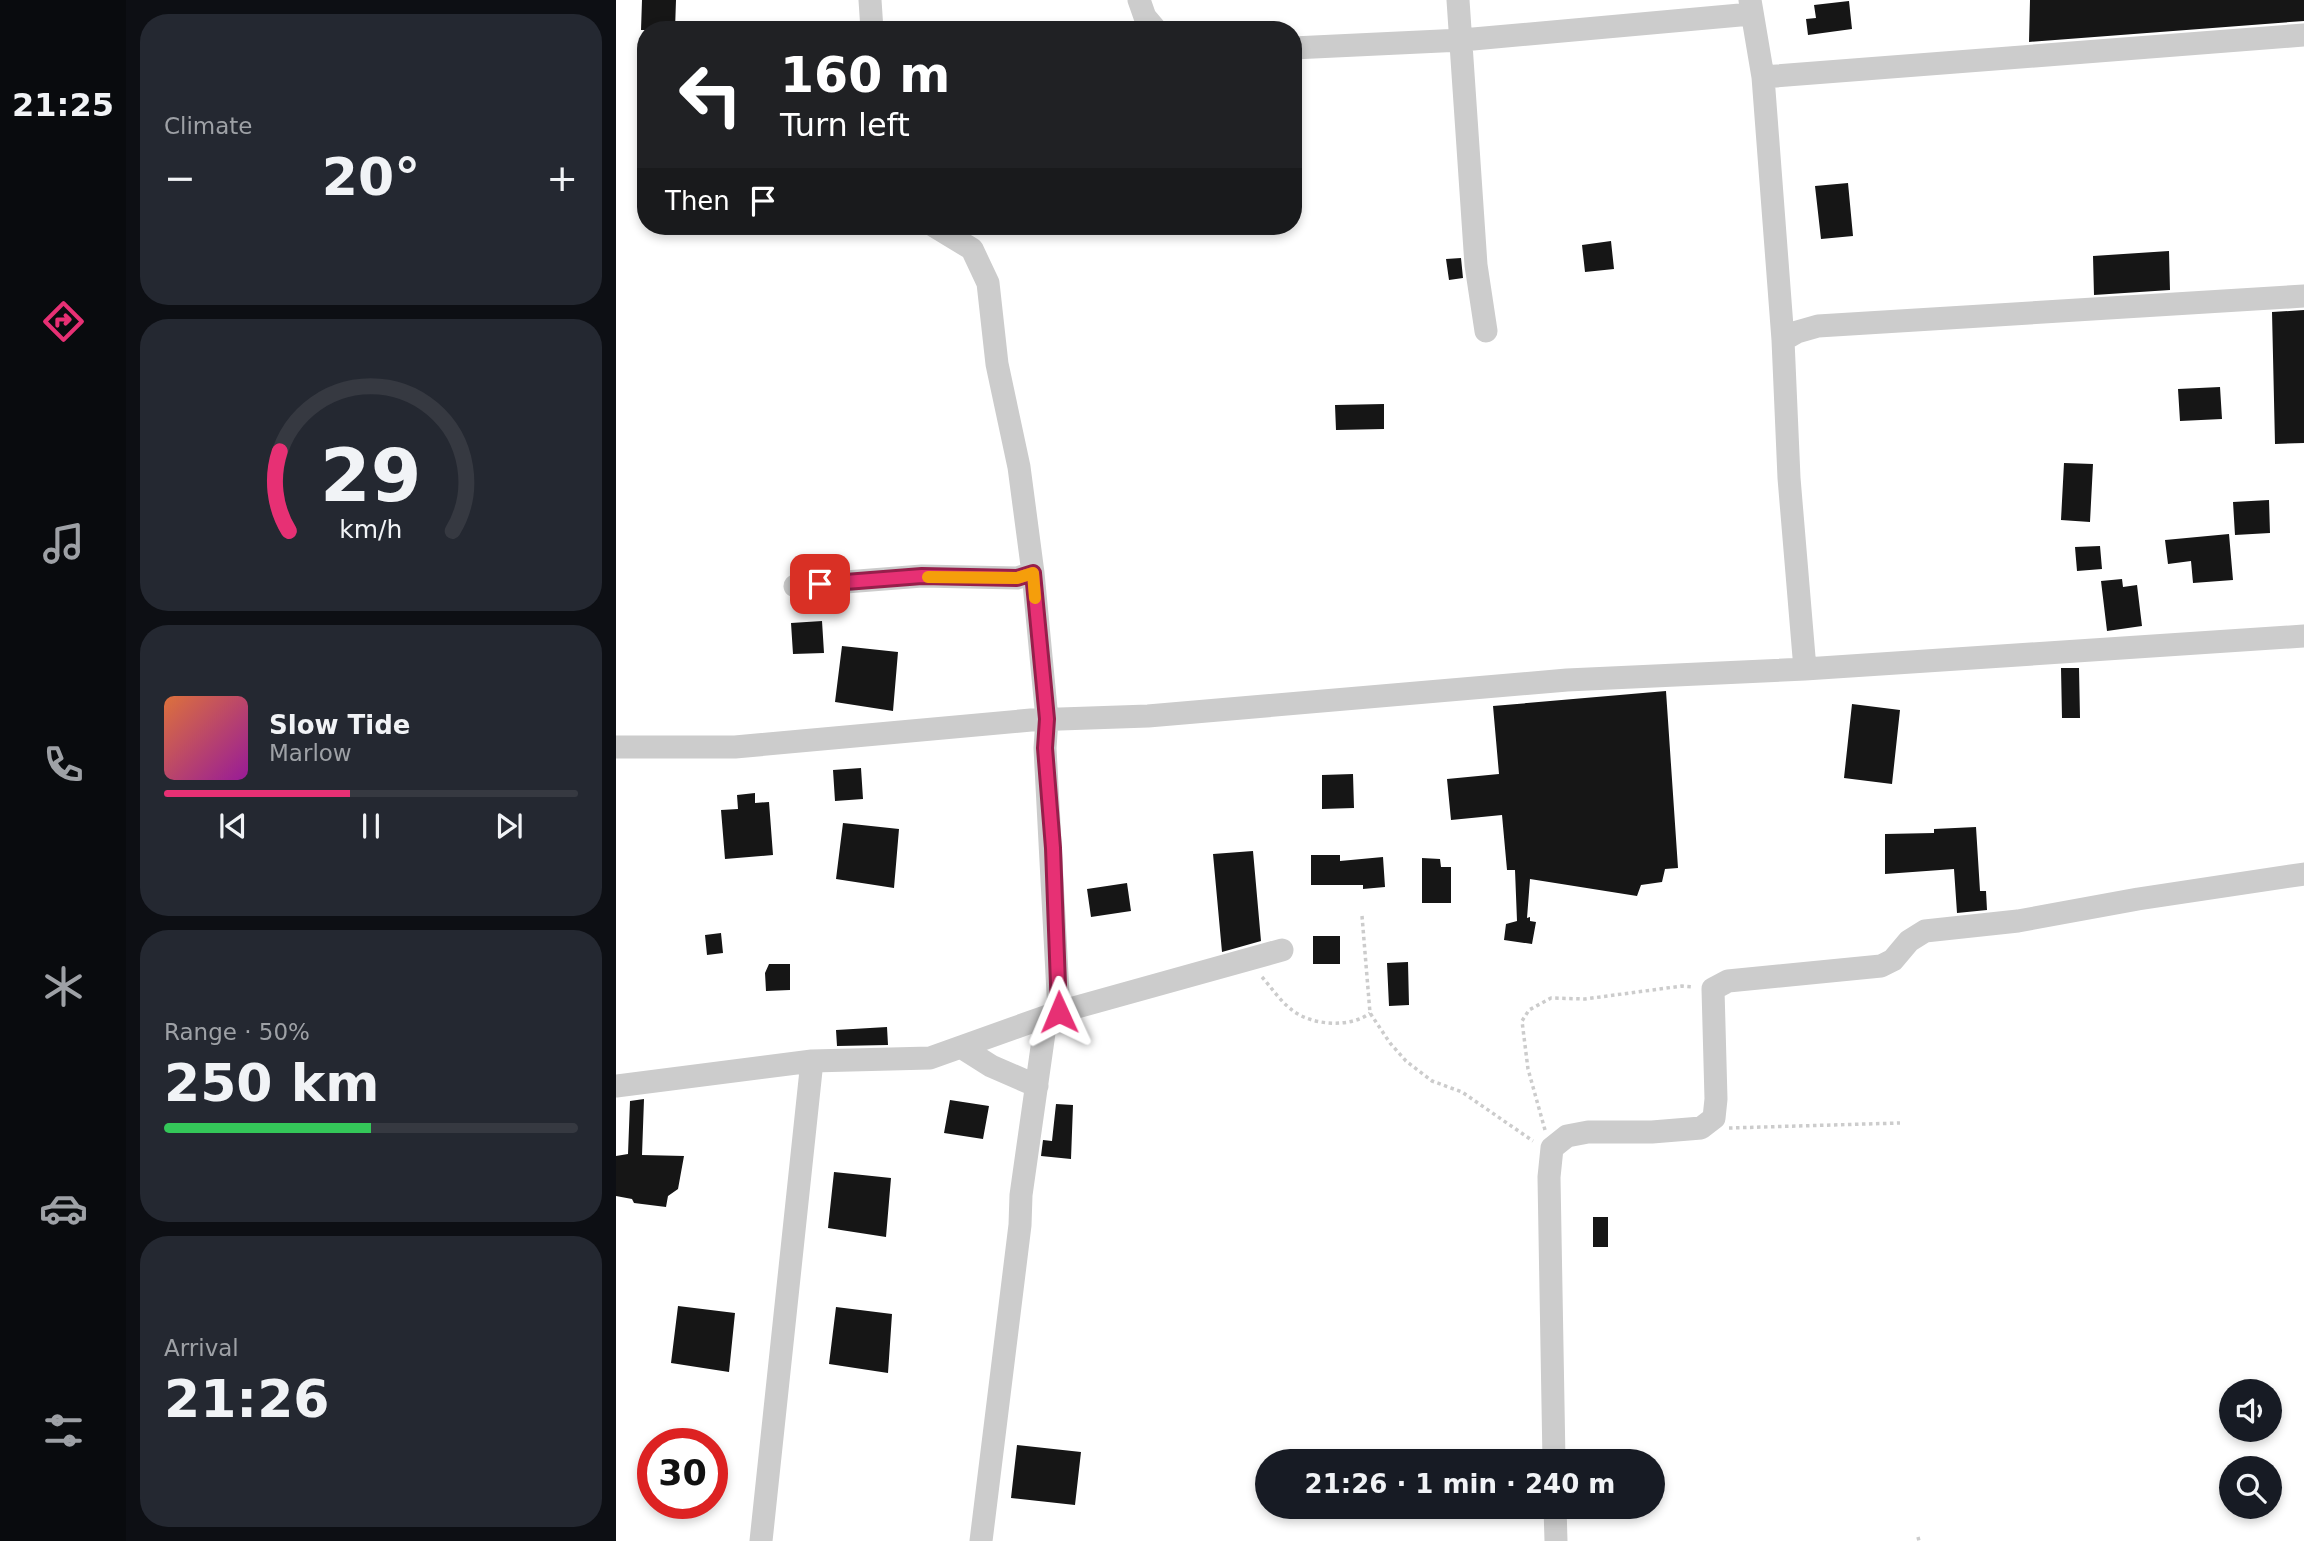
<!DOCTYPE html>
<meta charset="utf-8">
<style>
body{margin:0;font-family:"DejaVu Sans",sans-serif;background:#242831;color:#f1f3f6;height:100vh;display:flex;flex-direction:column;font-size:26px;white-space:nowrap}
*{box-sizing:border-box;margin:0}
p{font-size:23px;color:#9ea1a6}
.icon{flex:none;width:38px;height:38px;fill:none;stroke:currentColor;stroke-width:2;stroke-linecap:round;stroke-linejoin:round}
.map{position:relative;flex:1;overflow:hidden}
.side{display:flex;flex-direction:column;gap:14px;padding:14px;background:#0d0f14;width:490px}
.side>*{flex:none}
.hud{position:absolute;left:21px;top:21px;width:665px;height:214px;border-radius:28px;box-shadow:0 4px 10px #0003;background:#202124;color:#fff;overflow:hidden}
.controls{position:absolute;left:1603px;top:1379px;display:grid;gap:14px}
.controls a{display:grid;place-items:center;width:63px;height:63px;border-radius:50%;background:#171b24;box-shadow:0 4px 10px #0003;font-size:35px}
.speed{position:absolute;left:21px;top:1428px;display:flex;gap:14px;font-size:35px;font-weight:700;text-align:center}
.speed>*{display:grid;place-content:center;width:91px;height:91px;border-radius:50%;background:#171b24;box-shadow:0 4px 10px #0003;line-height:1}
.speed .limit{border:10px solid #d22;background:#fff;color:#111}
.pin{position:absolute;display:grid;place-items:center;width:60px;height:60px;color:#fff;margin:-30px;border-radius:14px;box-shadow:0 4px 10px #0006}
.me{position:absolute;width:77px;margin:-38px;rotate:359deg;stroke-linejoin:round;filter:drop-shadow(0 0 5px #0008)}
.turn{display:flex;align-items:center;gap:24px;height:147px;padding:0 28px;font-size:32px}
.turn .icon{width:91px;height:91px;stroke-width:2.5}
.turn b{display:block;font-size:49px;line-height:60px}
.then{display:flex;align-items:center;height:66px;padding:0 28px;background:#0003;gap:14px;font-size:26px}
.big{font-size:52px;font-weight:600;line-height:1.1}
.side .tile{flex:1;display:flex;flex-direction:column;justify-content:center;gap:10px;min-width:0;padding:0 24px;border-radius:28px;background:#242831}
.side .dial{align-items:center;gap:0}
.dial svg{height:182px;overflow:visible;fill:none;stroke:#363941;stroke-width:7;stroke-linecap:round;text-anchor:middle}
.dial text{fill:#f1f3f6;stroke:none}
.song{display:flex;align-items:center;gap:21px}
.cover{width:84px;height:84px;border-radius:10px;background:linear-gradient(135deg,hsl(20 70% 55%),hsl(300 70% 35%))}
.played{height:7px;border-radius:4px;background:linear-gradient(90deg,#e73074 45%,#363941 45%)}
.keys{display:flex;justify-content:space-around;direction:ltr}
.heat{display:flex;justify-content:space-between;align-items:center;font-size:38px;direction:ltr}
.charge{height:10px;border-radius:5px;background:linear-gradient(90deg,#34c759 50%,#363941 0)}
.trip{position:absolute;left:639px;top:1449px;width:410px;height:70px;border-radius:35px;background:#171b24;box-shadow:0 4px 10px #0003;font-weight:600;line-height:70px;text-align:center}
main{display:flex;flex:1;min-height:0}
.menu{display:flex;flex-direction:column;width:126px;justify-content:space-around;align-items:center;background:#090b0e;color:#9ea1a6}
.menu .icon{width:49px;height:49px}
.menu .current{color:#e73074}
.menu b{font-size:32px;color:#f1f3f6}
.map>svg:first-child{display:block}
.building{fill:#161616}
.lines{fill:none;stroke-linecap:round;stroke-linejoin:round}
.path{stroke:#ccc;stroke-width:3.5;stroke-dasharray:3.5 3.5;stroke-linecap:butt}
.minor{stroke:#ccc;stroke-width:23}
.route-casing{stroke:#961f4b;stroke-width:18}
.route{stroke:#e73074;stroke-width:12}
.slow{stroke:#f59e0b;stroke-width:12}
</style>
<main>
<nav class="menu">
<b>21:25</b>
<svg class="icon current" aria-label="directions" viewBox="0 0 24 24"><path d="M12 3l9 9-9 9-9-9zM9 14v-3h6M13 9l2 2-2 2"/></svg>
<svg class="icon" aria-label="music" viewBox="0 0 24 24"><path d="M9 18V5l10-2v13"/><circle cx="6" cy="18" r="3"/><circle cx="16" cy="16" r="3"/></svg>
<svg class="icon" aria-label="phone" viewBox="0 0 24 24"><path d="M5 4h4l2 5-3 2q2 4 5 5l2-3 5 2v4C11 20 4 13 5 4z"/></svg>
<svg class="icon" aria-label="climate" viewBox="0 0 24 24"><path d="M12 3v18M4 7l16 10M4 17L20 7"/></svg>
<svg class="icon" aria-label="car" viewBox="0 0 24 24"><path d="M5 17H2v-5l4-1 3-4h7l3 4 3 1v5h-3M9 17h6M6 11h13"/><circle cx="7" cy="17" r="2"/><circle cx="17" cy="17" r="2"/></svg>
<svg class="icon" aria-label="filters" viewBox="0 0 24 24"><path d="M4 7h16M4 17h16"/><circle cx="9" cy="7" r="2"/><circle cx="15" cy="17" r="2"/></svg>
</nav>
<section class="side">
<div class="tile"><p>Climate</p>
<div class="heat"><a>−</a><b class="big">20°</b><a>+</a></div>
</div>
<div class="tile dial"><svg viewBox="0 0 100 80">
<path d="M14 69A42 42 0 1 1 86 69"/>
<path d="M14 69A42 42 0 0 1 10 34" stroke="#e73074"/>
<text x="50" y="56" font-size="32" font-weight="700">29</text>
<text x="50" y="72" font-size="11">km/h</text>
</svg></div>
<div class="tile">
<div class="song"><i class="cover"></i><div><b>Slow Tide</b><p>Marlow</p></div></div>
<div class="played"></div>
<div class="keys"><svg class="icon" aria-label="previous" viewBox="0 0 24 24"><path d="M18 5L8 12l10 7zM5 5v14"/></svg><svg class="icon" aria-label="pause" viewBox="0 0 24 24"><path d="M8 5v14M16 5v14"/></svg><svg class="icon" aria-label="next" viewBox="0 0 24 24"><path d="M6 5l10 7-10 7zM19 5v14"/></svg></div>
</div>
<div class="tile"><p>Range · 50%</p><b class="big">250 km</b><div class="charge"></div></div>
<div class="tile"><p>Arrival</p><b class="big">21:26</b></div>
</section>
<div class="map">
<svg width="1688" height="1541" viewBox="0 0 1688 1541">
<rect width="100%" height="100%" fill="#fff"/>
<path class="building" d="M26,0H60L59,30H25Z
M1414,0H1688V21L1413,42Z
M1233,1L1236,29L1192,35L1190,19L1200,18L1198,5Z
M1232,183L1237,236L1205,239L1199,186Z
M995,241L998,269L969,272L966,245Z
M1553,251L1554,290L1478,295L1477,256Z
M845,258L847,278L833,280L830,259Z
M1688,310V443L1659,444L1656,312Z
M1604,387L1606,419L1564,421L1562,389Z
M768,404V429L720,430L719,405Z
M1448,463L1477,464L1474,522L1445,520Z
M1653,500L1654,533L1619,535L1617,502Z
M1613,534L1617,580L1577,583L1575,561L1552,564L1549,540Z
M1484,546L1486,569L1461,571L1459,547Z
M1506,579L1507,587L1521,585L1526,626L1491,631L1485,581Z
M206,621L208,653L177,654L175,623Z
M226,646L282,652L277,711L219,702Z
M1445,668H1463L1464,718H1446Z
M1050,691L1062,868L1049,869L1046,882L1025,885L1021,896L914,879L911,918L914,917V921L920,922L916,944L888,940L890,924L901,921L899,870H891L886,815L835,820L831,779L883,774L877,706Z
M1236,704L1284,710L1276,784L1228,778Z
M245,768L247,799L219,801L217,770Z
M737,774L738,808L706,809V775Z
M139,793V803L153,802L157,855L109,859L105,810L122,809L121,795Z
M227,823L283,829L278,888L220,879Z
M1360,827L1364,891H1370L1371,910L1341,913L1338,869L1269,874V834L1318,833V829Z
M637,851L645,941L606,952L597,854Z
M695,855H724V861L767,857L769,887L747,889V885H695Z
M806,858L824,859L825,867H835V903H806Z
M511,883L515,911L475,917L471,889Z
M105,933L107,953L91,955L89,935Z
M697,936H724V964H697Z
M792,962L793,1005L773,1006L771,963Z
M153,964H174V990L150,991L149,973Z
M271,1027L272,1045L221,1046L220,1030Z
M28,1099L26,1155L68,1156L62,1189L52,1196L50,1207L18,1203L16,1199L0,1196V1156L12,1154L14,1101Z
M334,1100L373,1106L367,1139L328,1133Z
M440,1104L457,1105L455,1159L425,1156L427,1140L436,1141Z
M218,1172L275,1178L270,1237L212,1228Z
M977,1217H992V1247H977Z
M62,1306L119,1313L113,1372L55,1363Z
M220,1307L276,1314L272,1373L213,1364Z
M401,1445L465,1452L459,1505L395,1498Z"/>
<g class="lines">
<path class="path" d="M746,916L754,1013L774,1043L790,1061L816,1081L846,1092L917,1141
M646,977C655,987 664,1001 676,1010C696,1026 735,1028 754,1013
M1113,1128L1284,1123
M929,1130L912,1069L906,1021L913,1010L935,998L969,999L1066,986L1078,987
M1302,1537L1303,1541"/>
<path class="minor" d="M254,0L256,30
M523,0L529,17L540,30
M842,0L860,265L870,331
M1134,0L1147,77L1688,35
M677,48L846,40L1135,14
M1147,77L1167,340L1173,478L1189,669
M318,226L356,249L372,283L381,364L403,467L417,573L431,719L429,748L443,1012
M1167,340L1181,332L1202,326L1688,296
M179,586L306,576L401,578L417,573
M0,747H119L415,720L532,716L951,680L1189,669L1688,636
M345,1047L375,1066L421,1086
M0,1086L196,1061L314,1058L443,1012L666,950
M938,1461L933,1177L936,1148L951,1136L972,1132H1036L1085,1128L1098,1118L1100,1099L1097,989L1112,981L1265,966L1277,960L1293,941L1309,931L1402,921L1522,899L1688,874
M939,1507L940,1541
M145,1541L196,1061
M365,1541L404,1225L405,1195L430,1019"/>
</g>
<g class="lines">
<g class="route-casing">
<path id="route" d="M204,584L306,576L401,578L417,573L431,719L429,748L437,848L443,1012"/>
</g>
<use href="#route" class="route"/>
<path class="slow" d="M312,577L401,578L417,573L419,598"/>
</g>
</svg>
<div class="controls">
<a><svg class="icon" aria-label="sound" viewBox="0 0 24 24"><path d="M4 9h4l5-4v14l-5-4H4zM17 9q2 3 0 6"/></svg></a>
<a><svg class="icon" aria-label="search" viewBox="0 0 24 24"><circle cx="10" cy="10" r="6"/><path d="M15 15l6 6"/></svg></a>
</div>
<div class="speed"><div class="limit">30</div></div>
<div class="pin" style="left:204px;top:584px;background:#d93025"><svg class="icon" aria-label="arrive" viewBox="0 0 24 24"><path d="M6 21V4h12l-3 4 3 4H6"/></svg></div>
<svg class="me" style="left:443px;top:1012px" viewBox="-20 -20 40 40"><path d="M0-17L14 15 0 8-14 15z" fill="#e73074" stroke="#fff" stroke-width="4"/></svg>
<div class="trip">21:26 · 1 min · 240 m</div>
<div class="hud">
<div class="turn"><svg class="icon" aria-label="left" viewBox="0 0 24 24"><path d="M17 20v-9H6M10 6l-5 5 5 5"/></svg><div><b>160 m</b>Turn left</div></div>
<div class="then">Then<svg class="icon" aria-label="arrive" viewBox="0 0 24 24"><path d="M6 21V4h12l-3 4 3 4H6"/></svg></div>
</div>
</div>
</main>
